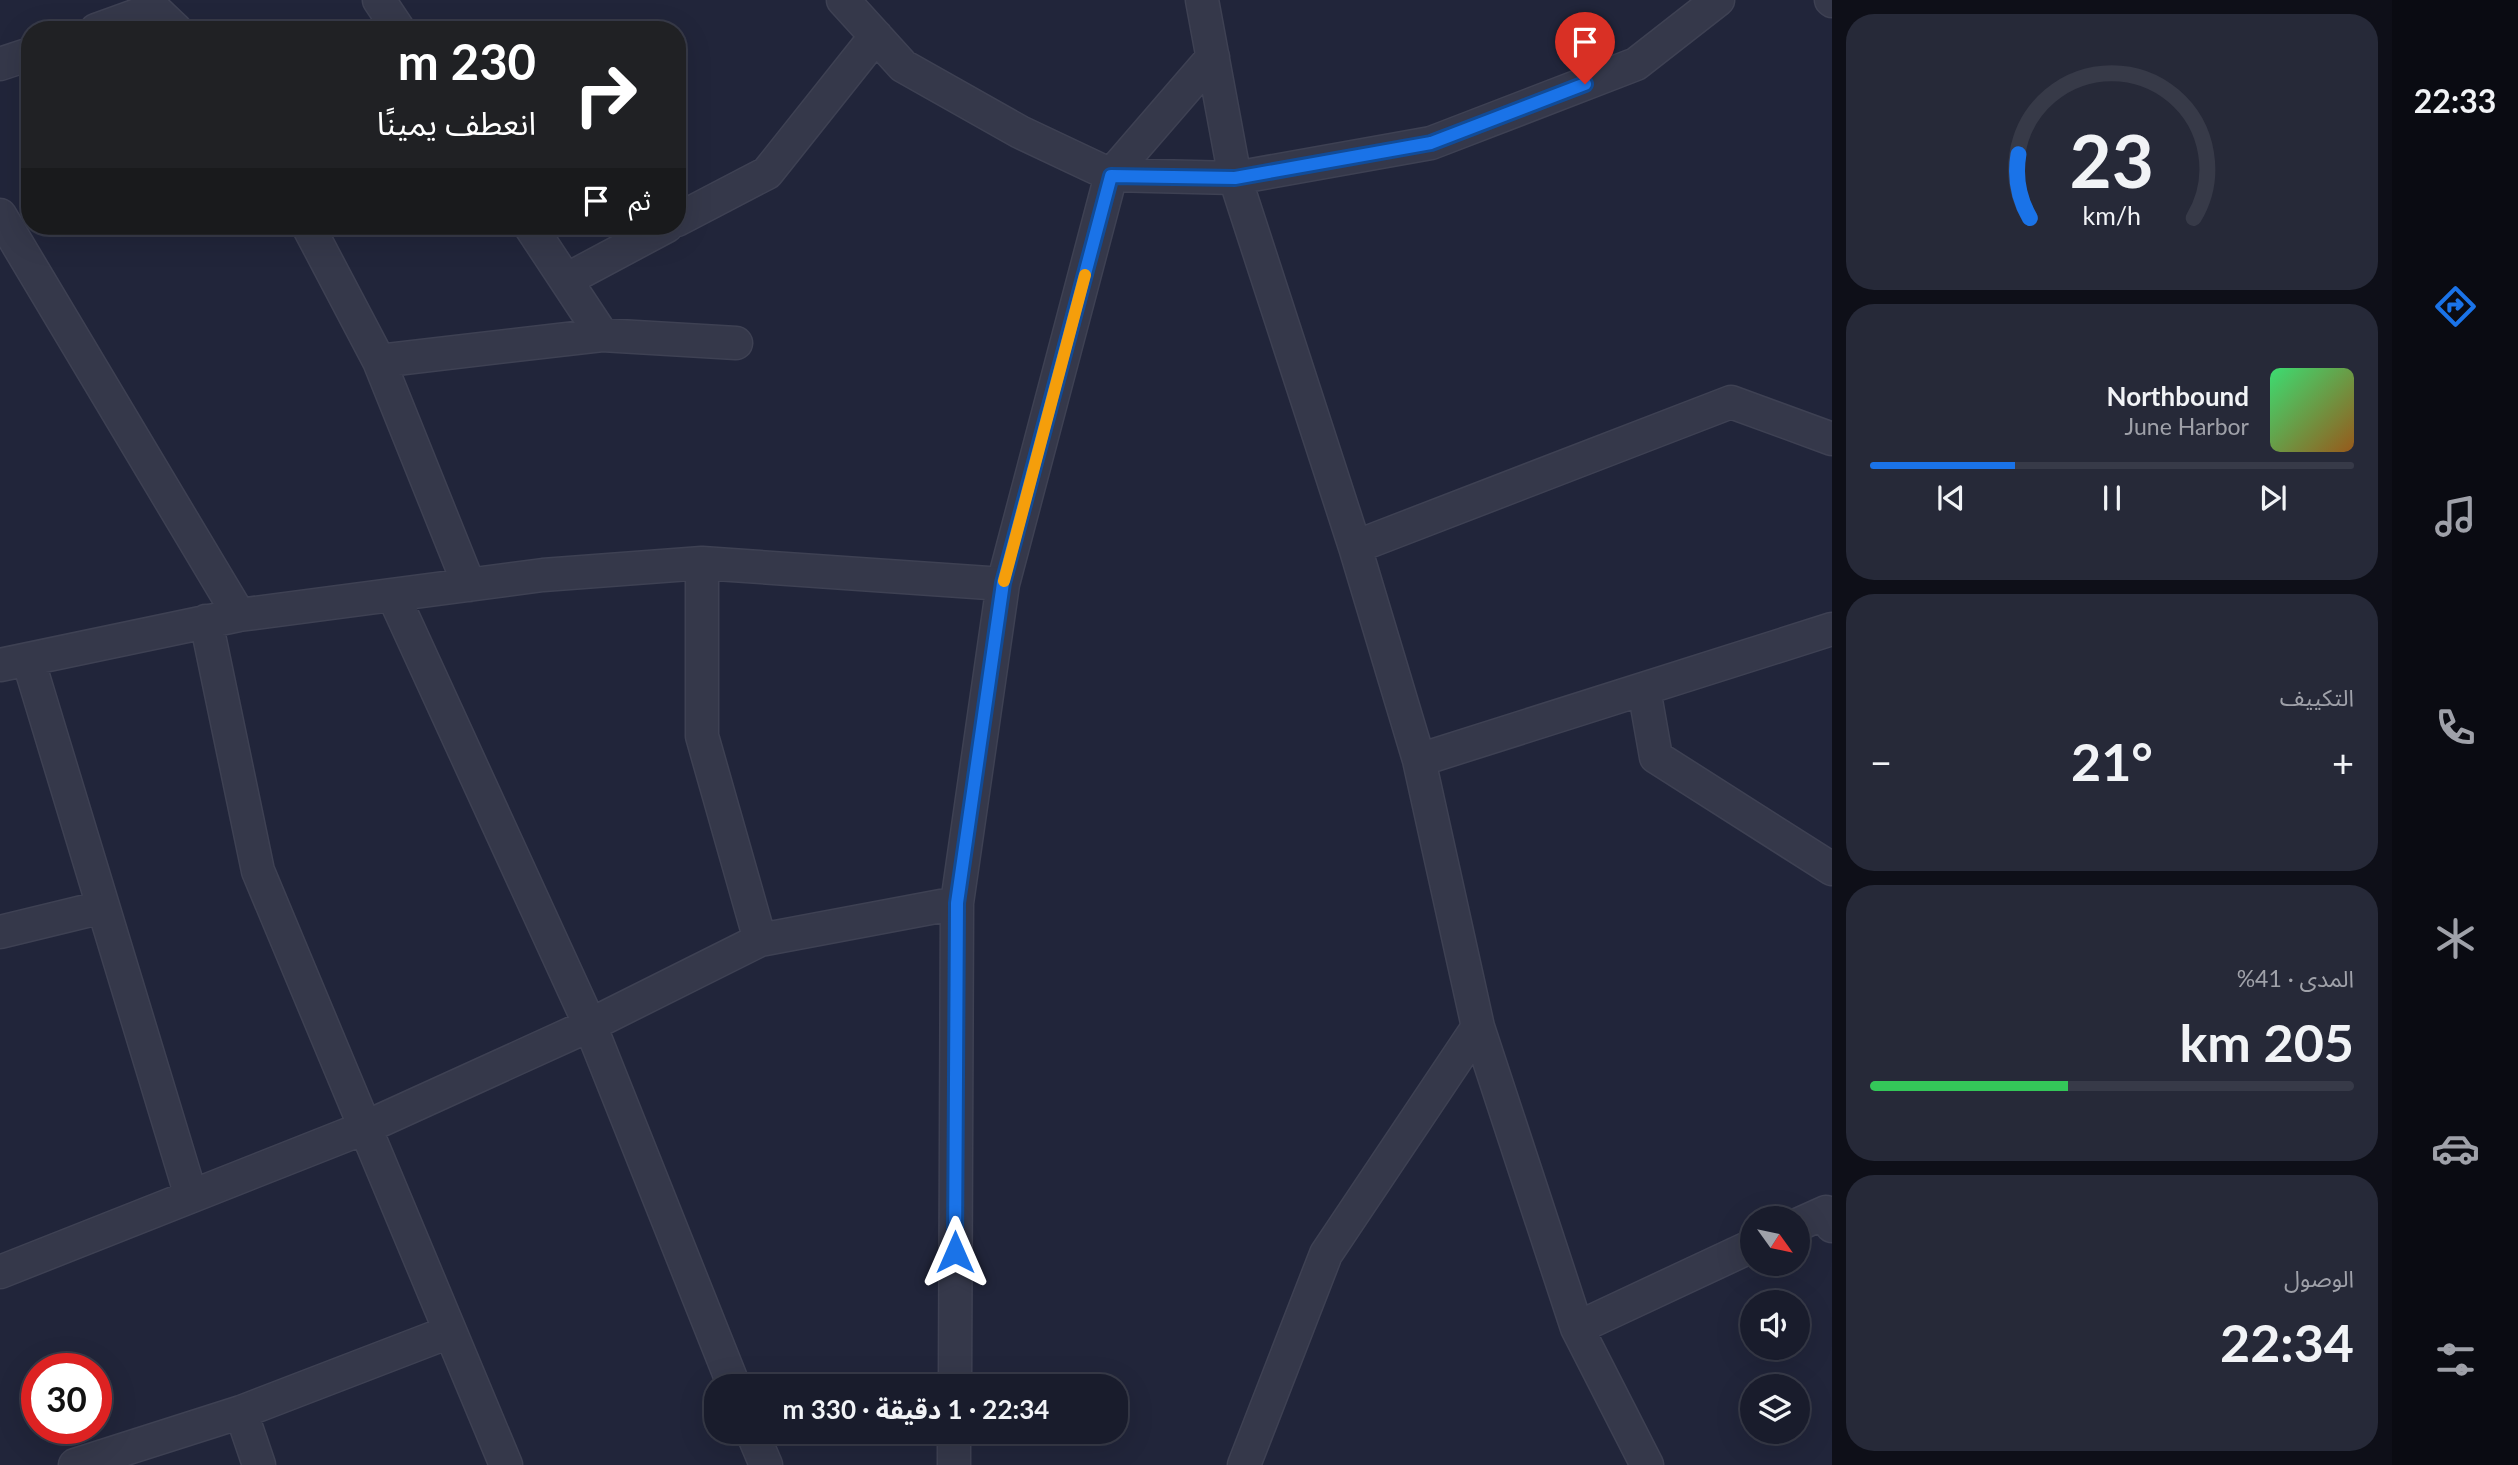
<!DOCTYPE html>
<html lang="ar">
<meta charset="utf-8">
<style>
body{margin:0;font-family:Lato,"Noto Sans Arabic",sans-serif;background:#262938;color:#f1f3f6;direction:rtl;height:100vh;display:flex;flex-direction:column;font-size:26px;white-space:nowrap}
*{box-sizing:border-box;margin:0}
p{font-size:23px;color:#9fa1a9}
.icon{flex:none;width:38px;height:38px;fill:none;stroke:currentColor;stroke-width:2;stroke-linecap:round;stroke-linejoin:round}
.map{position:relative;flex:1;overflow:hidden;direction:ltr}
.side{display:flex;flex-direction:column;gap:14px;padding:14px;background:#0e0f18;width:560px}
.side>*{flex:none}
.hud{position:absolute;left:21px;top:21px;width:665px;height:214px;border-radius:28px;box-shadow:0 7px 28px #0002,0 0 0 2px #373a48;direction:rtl;background:#202124;color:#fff;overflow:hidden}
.needle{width:46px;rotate:123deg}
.controls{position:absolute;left:1740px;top:1206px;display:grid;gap:14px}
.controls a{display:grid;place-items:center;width:70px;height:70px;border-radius:50%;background:#191c2c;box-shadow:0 7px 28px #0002,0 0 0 2px #373a48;font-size:35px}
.speed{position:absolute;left:21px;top:1353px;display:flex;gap:14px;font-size:35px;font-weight:700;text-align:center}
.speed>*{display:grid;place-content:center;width:91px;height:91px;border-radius:50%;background:#191c2c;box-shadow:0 7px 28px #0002,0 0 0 2px #373a48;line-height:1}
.speed .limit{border:10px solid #d22;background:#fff;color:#111}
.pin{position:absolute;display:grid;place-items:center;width:60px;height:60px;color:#fff;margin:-72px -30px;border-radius:50% 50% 50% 0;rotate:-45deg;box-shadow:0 0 7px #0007}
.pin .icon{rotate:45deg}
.me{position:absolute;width:77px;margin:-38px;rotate:0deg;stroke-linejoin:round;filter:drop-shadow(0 0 5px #0008)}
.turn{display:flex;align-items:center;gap:24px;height:147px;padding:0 35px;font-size:32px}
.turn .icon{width:91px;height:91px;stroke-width:2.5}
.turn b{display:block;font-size:49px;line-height:60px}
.then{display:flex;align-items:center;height:66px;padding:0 35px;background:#0003;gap:14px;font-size:26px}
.big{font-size:52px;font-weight:700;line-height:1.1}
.side .card{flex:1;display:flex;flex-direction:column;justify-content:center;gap:10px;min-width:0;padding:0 24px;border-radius:28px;background:#262938}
.side .dial{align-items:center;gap:0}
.dial svg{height:182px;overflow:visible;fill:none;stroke:#373a48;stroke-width:7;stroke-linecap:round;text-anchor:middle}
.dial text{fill:#f1f3f6;stroke:none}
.song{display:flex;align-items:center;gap:21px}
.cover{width:84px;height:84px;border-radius:10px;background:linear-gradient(135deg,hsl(140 70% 55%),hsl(30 70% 35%))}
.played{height:7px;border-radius:4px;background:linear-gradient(90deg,#1a73e8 30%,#373a48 30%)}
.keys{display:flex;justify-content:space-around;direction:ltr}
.heat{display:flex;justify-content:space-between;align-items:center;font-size:38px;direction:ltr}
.charge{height:10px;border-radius:5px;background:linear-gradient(90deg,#34c759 41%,#373a48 0)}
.trip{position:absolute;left:704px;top:1374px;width:424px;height:70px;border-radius:28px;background:#191c2c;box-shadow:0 7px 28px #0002,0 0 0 2px #373a48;font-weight:700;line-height:70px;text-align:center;direction:rtl}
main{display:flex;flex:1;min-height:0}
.tab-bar{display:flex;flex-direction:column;width:126px;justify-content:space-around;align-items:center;background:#0a0b12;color:#9fa1a9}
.tab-bar .icon{width:49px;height:49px}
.tab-bar .active{color:#1a73e8}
.tab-bar b{font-size:32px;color:#f1f3f6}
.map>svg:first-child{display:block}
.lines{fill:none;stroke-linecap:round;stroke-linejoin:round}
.street-casing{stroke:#3e4153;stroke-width:35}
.street{stroke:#35384a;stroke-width:32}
.route-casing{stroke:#114b97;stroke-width:18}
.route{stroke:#1a73e8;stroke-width:12}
.slow{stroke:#f59e0b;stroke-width:12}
</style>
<main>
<nav class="tab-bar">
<b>22:33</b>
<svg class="icon active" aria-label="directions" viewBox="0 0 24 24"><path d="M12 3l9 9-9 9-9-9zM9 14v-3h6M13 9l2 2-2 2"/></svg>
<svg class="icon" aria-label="music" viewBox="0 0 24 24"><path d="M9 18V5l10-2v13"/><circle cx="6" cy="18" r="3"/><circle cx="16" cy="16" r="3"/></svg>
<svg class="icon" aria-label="phone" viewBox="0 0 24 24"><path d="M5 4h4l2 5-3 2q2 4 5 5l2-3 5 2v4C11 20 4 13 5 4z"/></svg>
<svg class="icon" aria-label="climate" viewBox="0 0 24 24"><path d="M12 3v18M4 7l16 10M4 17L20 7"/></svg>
<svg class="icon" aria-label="car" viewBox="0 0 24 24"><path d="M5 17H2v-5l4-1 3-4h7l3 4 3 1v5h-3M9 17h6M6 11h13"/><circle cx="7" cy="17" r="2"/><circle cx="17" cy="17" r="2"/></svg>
<svg class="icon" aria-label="filters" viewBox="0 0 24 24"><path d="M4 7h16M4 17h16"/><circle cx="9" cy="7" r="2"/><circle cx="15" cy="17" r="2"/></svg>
</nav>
<section class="side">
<div class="card dial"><svg viewBox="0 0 100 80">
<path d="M14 69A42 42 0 1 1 86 69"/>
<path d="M14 69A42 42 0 0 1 9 41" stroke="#1a73e8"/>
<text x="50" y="56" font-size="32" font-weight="700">23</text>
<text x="50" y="72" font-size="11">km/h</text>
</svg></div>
<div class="card">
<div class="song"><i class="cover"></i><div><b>Northbound</b><p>June Harbor</p></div></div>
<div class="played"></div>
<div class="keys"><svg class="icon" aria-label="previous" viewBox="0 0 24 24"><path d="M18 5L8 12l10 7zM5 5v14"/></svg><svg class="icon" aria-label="pause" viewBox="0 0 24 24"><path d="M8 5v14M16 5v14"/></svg><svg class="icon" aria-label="next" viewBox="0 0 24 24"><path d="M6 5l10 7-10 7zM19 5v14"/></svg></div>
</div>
<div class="card"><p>التكييف</p>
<div class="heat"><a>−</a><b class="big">21°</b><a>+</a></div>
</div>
<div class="card"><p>المدى · 41%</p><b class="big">205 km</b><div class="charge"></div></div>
<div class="card"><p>الوصول</p><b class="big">22:34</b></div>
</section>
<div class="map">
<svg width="1832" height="1465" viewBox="0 0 1832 1465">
<rect width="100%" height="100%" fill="#21253a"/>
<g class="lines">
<g class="street-casing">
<path id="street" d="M150,0L154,9L176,30
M379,0L399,30
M843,0L903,66L1020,132L1111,175L1235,178L1431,143L1636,64L1718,0
M1202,0L1235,178L1355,547L1419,760L1478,1027L1577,1328L1647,1465
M1831,0L1832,1
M96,30L154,9
M0,64L30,54
M0,215L239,615
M677,220L767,173L876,36
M308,226L379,361L469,585
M530,226L602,335
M566,280L667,226
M379,361L602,335L736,343
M1355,547L1731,402L1832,439
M702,563V736L760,940
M393,595L590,1025L734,1386
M206,621L258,871L506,1465
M28,659L191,1196
M0,665L239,615L543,575L702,563L1003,584
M1644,689L1656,757L1832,869
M1419,760L1832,629
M0,932L103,907
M1797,1225L1826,1212L1832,1226
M0,1272L364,1128L590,1025L760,940L957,903
M1577,1328L1752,1246
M955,1386L957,903L1003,584L1111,175L1213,57
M241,1412L259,1465
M752,1432L766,1465
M75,1465L241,1412L449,1332
M954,1465V1432
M1244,1465L1326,1254L1478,1027"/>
</g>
<use href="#street" class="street"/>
</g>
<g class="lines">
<g class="route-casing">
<path id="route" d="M955,1252L957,903L1003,583L1111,176L1235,178L1431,143L1585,84"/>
</g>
<use href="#route" class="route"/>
<path class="slow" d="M1004,581L1085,275"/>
</g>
</svg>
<div class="controls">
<a><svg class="needle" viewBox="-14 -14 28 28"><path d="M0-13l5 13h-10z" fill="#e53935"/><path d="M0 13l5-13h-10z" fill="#9fa1a9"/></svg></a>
<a><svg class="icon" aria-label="sound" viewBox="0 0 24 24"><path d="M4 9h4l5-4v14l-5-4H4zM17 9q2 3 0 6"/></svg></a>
<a><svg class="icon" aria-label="layers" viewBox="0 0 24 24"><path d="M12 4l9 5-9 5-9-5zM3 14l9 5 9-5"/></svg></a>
</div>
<div class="speed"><div class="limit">30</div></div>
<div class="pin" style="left:1585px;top:84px;background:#d93025"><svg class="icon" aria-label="arrive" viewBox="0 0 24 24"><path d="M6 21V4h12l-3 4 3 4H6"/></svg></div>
<svg class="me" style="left:955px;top:1252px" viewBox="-20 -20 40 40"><path d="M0-17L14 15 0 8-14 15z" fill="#1a73e8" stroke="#fff" stroke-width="4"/></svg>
<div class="trip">22:34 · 1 دقيقة · 330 m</div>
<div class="hud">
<div class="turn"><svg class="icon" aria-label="right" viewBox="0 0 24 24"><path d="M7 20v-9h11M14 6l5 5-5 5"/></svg><div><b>230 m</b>انعطف يمينًا</div></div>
<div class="then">ثم<svg class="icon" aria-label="arrive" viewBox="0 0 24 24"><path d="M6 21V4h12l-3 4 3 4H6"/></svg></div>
</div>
</div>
</main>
